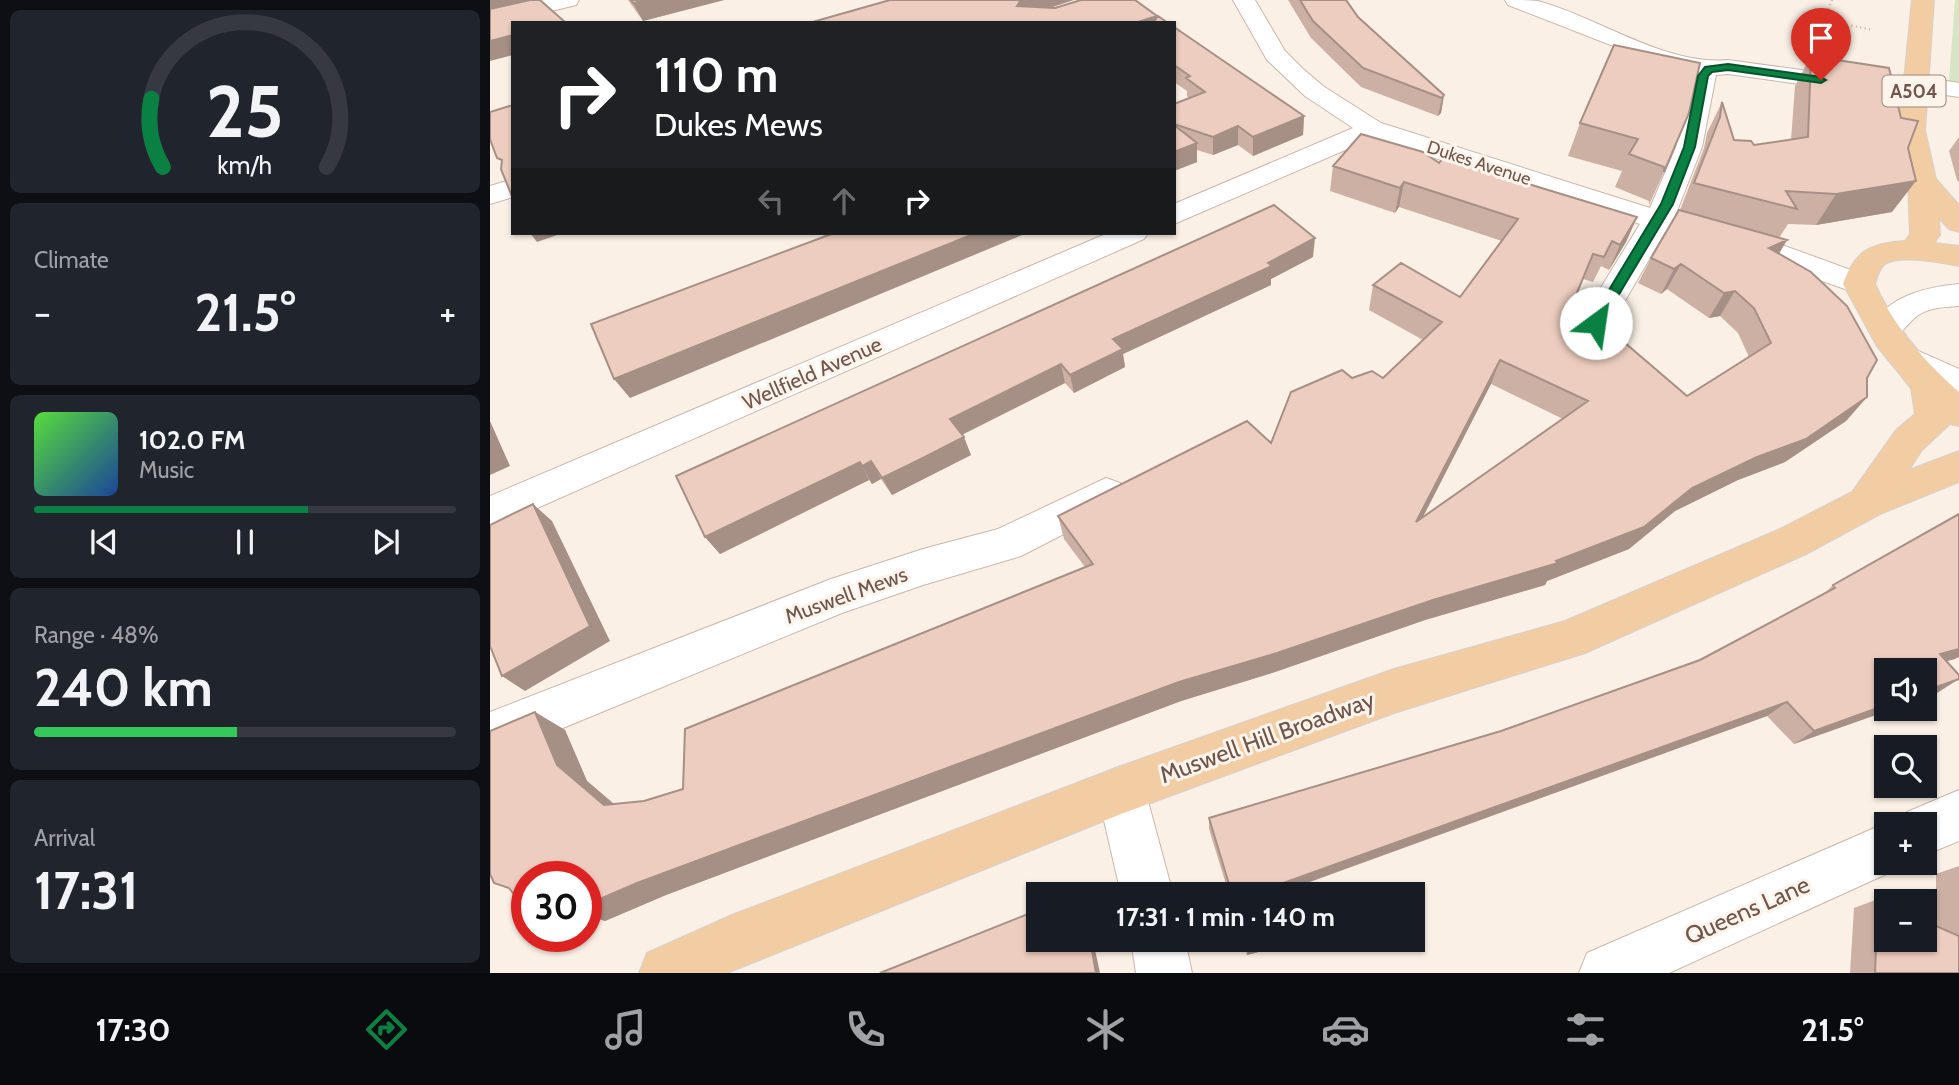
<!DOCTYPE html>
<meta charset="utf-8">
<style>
body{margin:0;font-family:Cabin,sans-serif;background:#20242c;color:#f1f3f6;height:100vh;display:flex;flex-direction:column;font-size:26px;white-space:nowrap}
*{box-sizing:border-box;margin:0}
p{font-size:23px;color:#9ea1a6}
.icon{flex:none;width:38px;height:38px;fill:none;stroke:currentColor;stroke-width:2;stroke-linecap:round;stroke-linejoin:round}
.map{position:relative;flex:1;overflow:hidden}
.details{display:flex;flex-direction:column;gap:10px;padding:10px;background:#0d0f14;width:490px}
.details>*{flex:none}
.banner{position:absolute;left:21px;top:21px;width:665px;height:214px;border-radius:0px;box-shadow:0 2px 5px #0004;background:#202124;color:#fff;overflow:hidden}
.fabs{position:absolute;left:1384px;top:658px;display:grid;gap:14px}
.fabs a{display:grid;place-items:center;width:63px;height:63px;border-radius:0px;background:#171b24;box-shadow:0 2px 5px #0004;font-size:35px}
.speed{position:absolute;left:21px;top:861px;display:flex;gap:14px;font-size:35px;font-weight:700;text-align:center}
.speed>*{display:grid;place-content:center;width:91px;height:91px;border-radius:50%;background:#171b24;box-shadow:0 2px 5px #0004;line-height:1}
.speed .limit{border:10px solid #d22;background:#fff;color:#111}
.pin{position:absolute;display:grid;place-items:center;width:60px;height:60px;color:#fff;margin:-72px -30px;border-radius:50% 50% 50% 0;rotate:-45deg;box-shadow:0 0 7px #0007}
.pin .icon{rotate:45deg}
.me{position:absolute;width:77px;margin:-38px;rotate:31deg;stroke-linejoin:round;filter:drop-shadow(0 0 5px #0008)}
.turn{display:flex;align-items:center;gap:24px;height:147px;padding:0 28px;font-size:32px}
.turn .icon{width:91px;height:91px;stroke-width:2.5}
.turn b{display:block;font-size:49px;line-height:60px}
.lanes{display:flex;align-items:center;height:66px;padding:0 28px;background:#0003;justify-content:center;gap:35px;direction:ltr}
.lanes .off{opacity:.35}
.big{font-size:52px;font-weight:700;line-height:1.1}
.details .tile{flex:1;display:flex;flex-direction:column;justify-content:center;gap:10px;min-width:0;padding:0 24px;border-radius:10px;background:#20242c}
.details .dial{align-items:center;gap:0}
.dial svg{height:182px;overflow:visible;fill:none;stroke:#363941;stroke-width:7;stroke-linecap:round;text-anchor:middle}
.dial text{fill:#f1f3f6;stroke:none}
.song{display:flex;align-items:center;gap:21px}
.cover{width:84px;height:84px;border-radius:10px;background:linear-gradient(135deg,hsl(110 70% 55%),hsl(220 70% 35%))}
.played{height:7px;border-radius:4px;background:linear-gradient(90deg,#0b8043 65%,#363941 65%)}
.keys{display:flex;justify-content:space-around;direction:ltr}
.heat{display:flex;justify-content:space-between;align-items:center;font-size:38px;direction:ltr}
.charge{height:10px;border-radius:5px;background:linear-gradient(90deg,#34c759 48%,#363941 0)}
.trip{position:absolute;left:536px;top:882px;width:399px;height:70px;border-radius:0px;background:#171b24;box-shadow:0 2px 5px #0004;font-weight:700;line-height:70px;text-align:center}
.dock{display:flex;height:112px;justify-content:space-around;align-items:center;background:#090b0e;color:#9ea1a6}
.dock .icon{width:49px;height:49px}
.dock .current{color:#0b8043}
.dock b{font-size:32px;color:#f1f3f6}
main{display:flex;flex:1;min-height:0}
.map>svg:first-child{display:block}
.green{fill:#d6e6c5}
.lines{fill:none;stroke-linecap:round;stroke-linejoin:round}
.minor-casing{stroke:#cab7ac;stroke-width:2}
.major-casing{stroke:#d7d0cd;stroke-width:2}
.path{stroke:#d1b0a3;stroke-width:2.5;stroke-dasharray:1 3.5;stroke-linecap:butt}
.minor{fill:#fff;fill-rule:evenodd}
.major{fill:#f2cda4;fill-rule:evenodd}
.wall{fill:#ccb0a4;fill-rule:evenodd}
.shaded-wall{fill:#a69086}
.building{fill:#edcdbf;stroke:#a69086;stroke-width:2;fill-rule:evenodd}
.route{fill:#0b8043;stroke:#07532c;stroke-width:2}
.labels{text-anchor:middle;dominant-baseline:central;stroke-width:6;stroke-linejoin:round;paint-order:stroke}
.far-street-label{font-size:18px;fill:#70564d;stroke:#fdf4eb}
.shield{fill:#fdf4eb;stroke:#9a857c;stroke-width:2}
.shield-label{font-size:19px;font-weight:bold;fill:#70564d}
.street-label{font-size:21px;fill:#70564d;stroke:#fdf4eb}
.near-street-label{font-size:24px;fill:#70564d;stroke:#fdf4eb}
</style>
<main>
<section class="details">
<div class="tile dial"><svg viewBox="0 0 100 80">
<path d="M14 69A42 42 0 1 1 86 69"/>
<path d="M14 69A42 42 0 0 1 9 39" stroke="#0b8043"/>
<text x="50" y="56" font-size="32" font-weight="700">25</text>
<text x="50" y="72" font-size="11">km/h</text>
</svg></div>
<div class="tile"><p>Climate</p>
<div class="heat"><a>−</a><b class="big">21.5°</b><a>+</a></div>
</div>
<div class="tile">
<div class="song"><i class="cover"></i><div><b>102.0 FM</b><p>Music</p></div></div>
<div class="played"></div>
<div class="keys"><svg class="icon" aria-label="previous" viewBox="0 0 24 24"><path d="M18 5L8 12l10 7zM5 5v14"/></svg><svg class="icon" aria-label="pause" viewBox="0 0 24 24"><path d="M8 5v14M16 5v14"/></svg><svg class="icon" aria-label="next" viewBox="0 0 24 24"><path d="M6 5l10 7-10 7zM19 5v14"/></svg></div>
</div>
<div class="tile"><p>Range · 48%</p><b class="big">240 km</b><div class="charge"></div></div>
<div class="tile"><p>Arrival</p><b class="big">17:31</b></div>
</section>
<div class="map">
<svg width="1469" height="973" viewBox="0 0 1469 973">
<rect width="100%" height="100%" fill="#faf0e5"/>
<path class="green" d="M1465,0H1469V84L1459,82Z"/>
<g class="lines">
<g class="minor-casing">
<path id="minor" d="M51,0H89L86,5L0,26V12Z
M743,0H765L795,51L812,68L833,86L891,123L1160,208L1186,147L1203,73L1167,63L1018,5L1015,0C1025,0 1038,0 1048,1C1108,17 1175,66 1238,60L1413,84L1416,78L1425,76L1469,83V97L1436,92L1433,98L1424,100L1238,74L1226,75L1212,147L1185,216L1284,242L1380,277L1385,284L1380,291L1369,294L1262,256L1175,232L1104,354L1092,358L1080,354L1075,346L1150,224L883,138L684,224V204L863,128L815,96L777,60Z
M23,179V197L0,204V186Z
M618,233H658L654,239L0,529V496Z
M1469,284V306C1456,307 1442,307 1430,314C1410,327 1411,346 1383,338L1378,330C1399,296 1431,288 1469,284Z
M1415,345L1469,369V397L1403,365L1398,357L1403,349Z
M616,478L630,483L635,494L630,505L531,556L433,585L352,613L0,758V712L341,579L433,549L508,529Z
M631,766L648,773L655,790L683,894H631L607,790L614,773Z
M1469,790V841L1435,855V824H1412L1417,812Z
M1396,823L1400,824H1396V863H1415L1414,866L1179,973H1089L1097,953Z
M641,940H695L702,973H646Z"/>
</g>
<g class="major-casing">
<path id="major" d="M1422,0H1444L1435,130L1446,179L1469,205V232L1459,229L1449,218L1450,235L1444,243L1469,246V266C1452,263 1410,254 1395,264C1389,269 1387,277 1385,284C1404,327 1434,361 1469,392V426L1460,424L1432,450L1419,470L1469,451V482L1390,514L1316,554L1095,653L904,713L631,814L237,973H149L157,953L242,915L631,766L904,669L1075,621L1288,530L1362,492L1406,430L1425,414L1421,388L1387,346L1353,284C1365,251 1380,243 1415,241L1420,234L1418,181L1409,130Z"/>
</g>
<path class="path" d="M1342,0L1334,20L1383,30"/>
<use href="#minor" class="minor"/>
<use href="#major" class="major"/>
</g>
<path class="wall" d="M138,0H234L153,21Z
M798,0H856L868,17L954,95L951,113L948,116L871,87L821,38Z
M684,27L814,116L813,135L763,156L748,145L723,155L707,150V162L684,171V104L699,98L697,96V91L684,82Z
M1321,56L1418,148L1402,212L1326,225L1298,224L1289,238L1297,240L1289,254L1377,378V397L1356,421L1295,462L1248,480L1185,511L1139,549L1057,581L1055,585L935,620L785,672L691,701L176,895L115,921L96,915V877H37V904L30,902L45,712L75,730L97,781L124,804L154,801L193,789L595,567L574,539L568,516L781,443L862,378H893L933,340L879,310L883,285L970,297L1012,241L909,207L905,213L840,191L843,166L949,163L1147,217L1136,242L1119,270L1111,266L1103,282L1093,279L1081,307L1084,323L1090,332L1119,340L1197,396L1259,357L1248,333L1230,316L1219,318L1177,289L1171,294L1148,283L1161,258L1190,210L1214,148L1217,133L1232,102L1244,140L1264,145L1301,140L1305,86ZM1001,384L1073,419L933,517Z
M1210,63L1174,172L1159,205V201L1125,187L1132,171L1078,156L1090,123Z
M1469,137V182L1467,180L1459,151Z
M823,257L781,279V285L633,354L635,367L584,393L575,383L472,435L481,455L402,495L391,479L382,484L379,480L230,554L215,537L186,476Z
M1343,585L1465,659L1457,661L1447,693L1435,697V670L1396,709L1304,744L1277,716L790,893V894H739L719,829V818L1011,731L1210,660L1334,594Z
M1469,866V973H1360L1364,908L1388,899L1446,926V874Z
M753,940H802L800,944L757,955Z"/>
<path class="shaded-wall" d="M0,0H40L0,10Z
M157,0H234L153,21L143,3Z
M531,0H584L535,16L527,6Z
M667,16L668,23H645Z
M23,35V55L0,61V41Z
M954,95L951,113L948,116L952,98Z
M814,116L813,135L763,156V137Z
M748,126V145L723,155V137Z
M707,143V162L684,171V152Z
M1426,181L1402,212L1326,225L1346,194Z
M914,182L909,207L905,213L910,188Z
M1147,217L1136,242L1119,270L1130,245Z
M40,233H73L47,242Z
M486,233H537L140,398L124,379Z
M825,238L823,257L781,279V285L633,354L635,367L584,393L580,375L623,339Z
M1297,240L1281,266L1279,248Z
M1191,264L1177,289L1171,294L1184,269Z
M1245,291L1230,316L1219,318L1234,293Z
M1010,360L1001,384L919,544L926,522Z
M571,364L575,383L467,437L460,419Z
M1377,397L1356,421L1295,462L1248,480L1185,511L1139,549L1057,581L1055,585L935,620L785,672L691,701L176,895L115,921L96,915V905L147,883L689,682L1066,561L1202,488Z
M0,421L20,466L0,475Z
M474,437L481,455L402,495L392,478Z
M381,461L391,479L382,484L372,466Z
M370,462L379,480L230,554L215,537Z
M43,504L62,521L120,641L35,691L12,676Z
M1469,649V657L1465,659L1426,669L1450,654Z
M1469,679L1447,693L1435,697V691Z
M1297,702L1277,716L786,894L788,885Z
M1396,705V709H1403L1304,744L1324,731Z
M45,712L75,730L97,781L131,810L114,805L67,765Z
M600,940H603L610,973H606Z
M792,940H802L800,944L757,955L758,948Z"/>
<path class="building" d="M40,0H50L75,22L23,23V35L0,41V9Z
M141,0H157L143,3Z
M400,0H531L527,6L565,8L591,0H645L667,16L645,23H319Z
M810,0H856L868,17L954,95L952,98L873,68L823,21Z
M668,16L678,23H663Z
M684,27L814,116L763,137L748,126L723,137L684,124V104L715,92L696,78L700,76L684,65Z
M1124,45L1210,63L1199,113L1174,172V167L1139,154L1148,139L1090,123Z
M1321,56L1399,68L1411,118L1428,121L1418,148L1426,181L1346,194L1296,191L1307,209L1204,183L1230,117L1232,102L1244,140L1261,141L1264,145L1318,137Z
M23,105V199L11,169L12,160L7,158L0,139V112Z
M684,125L707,143L684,152Z
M871,134L933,152L949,163L953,158L1147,217L1130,245L1122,241L1114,257L1103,254L1081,307L1088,313L1084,323L1090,332L1103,336L1111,334L1119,340L1128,337L1197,396L1281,343L1264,308L1245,291L1234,293L1191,264L1184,269L1161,258L1189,210L1297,240L1279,248L1321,272L1357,306L1387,360L1377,378V397L1316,439L1267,457L1202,488L1154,527L1066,561L1068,563L943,600L787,653L689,682L147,883L96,905V877H37V902H30L19,888L4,883L0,874V731L45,712L67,765L114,805L154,801L193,789L195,729L603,564L568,516L757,421L781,443L801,392L852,370L862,378L882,371L893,378L952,322L883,285L911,263L970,297L1028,219L914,182L910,188L843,166ZM1010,360L1098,401L926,522Z
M784,205L825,238L778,263L782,266L623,339L633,349L580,375L571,364L460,419L474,437L431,459L392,478L381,461L372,466L370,462L215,537L186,476Z
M344,233H486L124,379L101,324Z
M43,504L100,626L12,676L0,646V525Z
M1469,514V649L1450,654L1469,675V679L1435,691V670H1396V705L1324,731L1297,702L788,885L790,894H742L719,818L1011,731L1210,660L1345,588L1343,585Z
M1388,899L1396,903V940H1435V921L1469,936V973H1385Z
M548,910V940H600L606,973H390Z
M756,940H792L758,948Z"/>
<path class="route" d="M1238,64L1331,77L1336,80L1331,83L1238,70L1222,72L1218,76L1205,147L1183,204L1110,326H1101L1099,323L1171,204L1194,147L1208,76L1215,67Z"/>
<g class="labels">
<g class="far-street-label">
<text transform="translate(989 163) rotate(18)">Dukes Avenue</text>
</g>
<rect class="shield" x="1392.5" y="75.5" width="63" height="31" rx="5"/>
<g class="shield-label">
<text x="1424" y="91">A504</text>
</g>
<g class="street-label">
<text transform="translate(322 373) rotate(-24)">Wellfield Avenue</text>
<text transform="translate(356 595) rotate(-20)">Muswell Mews</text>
</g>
<g class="near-street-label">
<text transform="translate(777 737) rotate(-20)">Muswell Hill Broadway</text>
<text transform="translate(1257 910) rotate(-24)">Queens Lane</text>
</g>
</g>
</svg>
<div class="fabs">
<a><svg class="icon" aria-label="sound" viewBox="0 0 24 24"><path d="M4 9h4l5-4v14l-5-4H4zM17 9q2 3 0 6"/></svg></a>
<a><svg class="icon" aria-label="search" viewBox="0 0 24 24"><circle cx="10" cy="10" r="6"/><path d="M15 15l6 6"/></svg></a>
<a>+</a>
<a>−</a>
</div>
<div class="speed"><div class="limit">30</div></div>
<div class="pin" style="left:1331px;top:80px;background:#d93025"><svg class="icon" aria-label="arrive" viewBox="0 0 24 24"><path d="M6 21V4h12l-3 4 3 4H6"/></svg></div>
<svg class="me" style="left:1106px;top:323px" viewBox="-20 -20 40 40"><circle r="19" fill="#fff"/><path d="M0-13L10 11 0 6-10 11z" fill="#0b8043"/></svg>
<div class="trip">17:31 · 1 min · 140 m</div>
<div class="banner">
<div class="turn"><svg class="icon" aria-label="right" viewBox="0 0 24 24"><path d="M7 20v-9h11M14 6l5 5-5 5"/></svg><div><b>110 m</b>Dukes Mews</div></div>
<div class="lanes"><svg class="icon off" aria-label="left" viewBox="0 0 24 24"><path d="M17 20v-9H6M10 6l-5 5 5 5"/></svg><svg class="icon off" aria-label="ahead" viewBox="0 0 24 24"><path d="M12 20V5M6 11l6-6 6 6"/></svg><svg class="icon" aria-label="right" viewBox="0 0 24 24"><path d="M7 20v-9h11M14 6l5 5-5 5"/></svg></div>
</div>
</div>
</main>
<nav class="dock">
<b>17:30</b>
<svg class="icon current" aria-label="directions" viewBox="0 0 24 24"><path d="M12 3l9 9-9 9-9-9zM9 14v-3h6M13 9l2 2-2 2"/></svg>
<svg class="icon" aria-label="music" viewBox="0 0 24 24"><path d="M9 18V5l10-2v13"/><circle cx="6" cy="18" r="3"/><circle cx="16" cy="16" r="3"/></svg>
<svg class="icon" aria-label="phone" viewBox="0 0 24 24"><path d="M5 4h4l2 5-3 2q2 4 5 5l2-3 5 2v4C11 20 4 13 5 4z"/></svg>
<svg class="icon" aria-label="climate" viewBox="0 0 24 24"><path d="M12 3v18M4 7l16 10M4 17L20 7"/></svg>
<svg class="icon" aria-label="car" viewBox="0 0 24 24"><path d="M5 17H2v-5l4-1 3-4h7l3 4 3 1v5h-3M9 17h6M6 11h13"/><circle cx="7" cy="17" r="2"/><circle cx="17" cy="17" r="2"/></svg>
<svg class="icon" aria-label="filters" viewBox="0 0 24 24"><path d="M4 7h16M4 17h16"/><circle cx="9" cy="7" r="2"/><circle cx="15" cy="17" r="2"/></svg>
<b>21.5°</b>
</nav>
